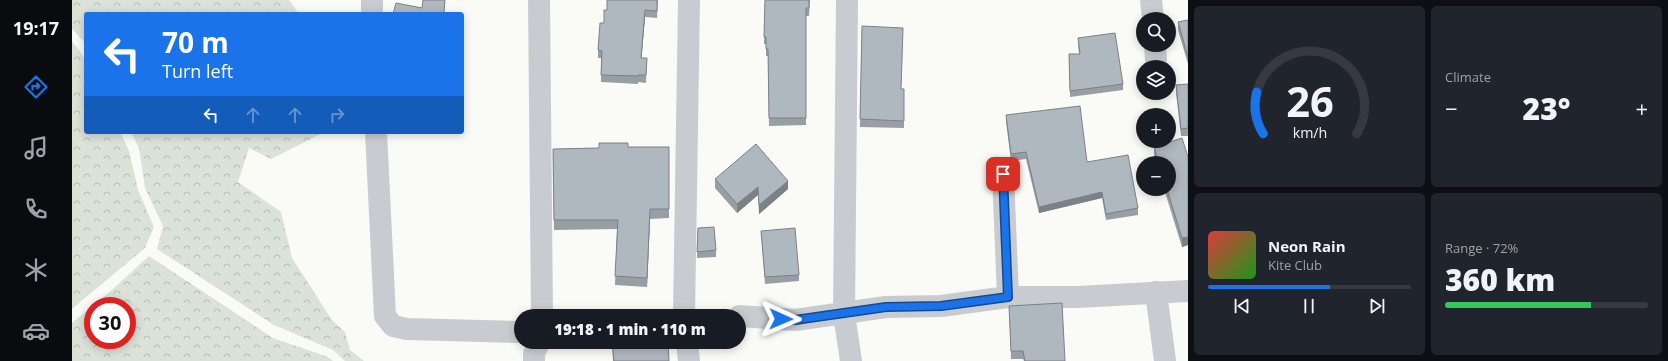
<!DOCTYPE html>
<meta charset="utf-8">
<style>
body{margin:0;font-family:"Open Sans",sans-serif;background:#20242c;color:#f1f3f6;height:100vh;display:flex;flex-direction:column;font-size:15px;white-space:nowrap}
*{box-sizing:border-box;margin:0}
p{font-size:13px;color:#9ea1a6}
.icon{flex:none;width:22px;height:22px;fill:none;stroke:currentColor;stroke-width:2;stroke-linecap:round;stroke-linejoin:round}
.map{position:relative;flex:1;overflow:hidden}
.details{display:flex;flex-direction:column;gap:6px;padding:6px;background:#0d0f14;width:480px}
.details>*{flex:none}
.hud{position:absolute;left:12px;top:12px;width:380px;height:122px;border-radius:4px;box-shadow:0 2px 10px #0003;background:#1a73e8;color:#fff;overflow:hidden}
.tools{position:absolute;left:1064px;top:12px;display:grid;gap:8px}
.tools a{display:grid;place-items:center;width:40px;height:40px;border-radius:50%;background:#171b24;box-shadow:0 2px 10px #0003;font-size:20px}
.speed{position:absolute;left:12px;top:297px;display:flex;gap:8px;font-size:20px;font-weight:700;text-align:center}
.speed>*{display:grid;place-content:center;width:52px;height:52px;border-radius:50%;background:#171b24;box-shadow:0 2px 10px #0003;line-height:1}
.speed .limit{border:6px solid #d22;background:#fff;color:#111}
.pin{position:absolute;display:grid;place-items:center;width:34px;height:34px;color:#fff;margin:-17px;border-radius:8px;box-shadow:0 2px 6px #0006}
.me{position:absolute;width:44px;margin:-22px;rotate:91deg;stroke-linejoin:round;filter:drop-shadow(0 0 3px #0008)}
.turn{display:flex;align-items:center;gap:14px;height:84px;padding:0 12px;font-size:18px}
.turn .icon{width:52px;height:52px;stroke-width:2.5}
.turn b{display:block;font-size:28px;line-height:34px}
.lanes{display:flex;align-items:center;height:38px;padding:0 12px;background:#0003;justify-content:center;gap:20px;direction:ltr}
.lanes .off{opacity:.35}
.big{font-size:30px;font-weight:800;line-height:1.1}
.details .widget{flex:1;display:flex;flex-direction:column;justify-content:center;gap:6px;min-width:0;padding:0 14px;border-radius:6px;background:#20242c}
.details .dial{align-items:center;gap:0}
.dial svg{height:104px;overflow:visible;fill:none;stroke:#363941;stroke-width:7;stroke-linecap:round;text-anchor:middle}
.dial text{fill:#f1f3f6;stroke:none}
.song{display:flex;align-items:center;gap:12px}
.cover{width:48px;height:48px;border-radius:6px;background:linear-gradient(135deg,hsl(0 70% 55%),hsl(120 70% 35%))}
.played{height:4px;border-radius:2px;background:linear-gradient(90deg,#1a73e8 60%,#363941 60%)}
.keys{display:flex;justify-content:space-around;direction:ltr}
.heat{display:flex;justify-content:space-between;align-items:center;font-size:22px;direction:ltr}
.charge{height:6px;border-radius:3px;background:linear-gradient(90deg,#34c759 72%,#363941 0)}
.details .tiles{flex:1;display:grid;gap:6px;grid-template-columns:repeat(2,1fr)}
.trip{position:absolute;left:442px;top:309px;width:232px;height:40px;border-radius:20px;background:#171b24;box-shadow:0 2px 10px #0003;font-weight:800;line-height:40px;text-align:center}
main{display:flex;flex:1;min-height:0}
.dock{display:flex;flex-direction:column;width:72px;justify-content:space-around;align-items:center;background:#090b0e;color:#9ea1a6}
.dock .icon{width:28px;height:28px}
.dock .on{color:#1a73e8}
.dock b{font-size:18px;color:#f1f3f6}
.map>svg:first-child{display:block}
.forest{fill:url(#forest-crowns);fill-rule:evenodd}
.lines{fill:none;stroke-linecap:round;stroke-linejoin:round}
.minor{stroke:#c8ccd0;stroke-width:22}
.wall{fill:#979ea4}
.shaded-wall{fill:#7b8186}
.building{fill:#b0b8bf;stroke:#7b8186}
.route-casing{stroke:#114b97;stroke-width:10}
.route{stroke:#1a73e8;stroke-width:7}
</style>
<main>
<nav class="dock">
<b>19:17</b>
<svg class="icon on" aria-label="directions" viewBox="0 0 24 24"><path d="M12 3l9 9-9 9-9-9zM9 14v-3h6M13 9l2 2-2 2"/></svg>
<svg class="icon" aria-label="music" viewBox="0 0 24 24"><path d="M9 18V5l10-2v13"/><circle cx="6" cy="18" r="3"/><circle cx="16" cy="16" r="3"/></svg>
<svg class="icon" aria-label="phone" viewBox="0 0 24 24"><path d="M5 4h4l2 5-3 2q2 4 5 5l2-3 5 2v4C11 20 4 13 5 4z"/></svg>
<svg class="icon" aria-label="climate" viewBox="0 0 24 24"><path d="M12 3v18M4 7l16 10M4 17L20 7"/></svg>
<svg class="icon" aria-label="car" viewBox="0 0 24 24"><path d="M5 17H2v-5l4-1 3-4h7l3 4 3 1v5h-3M9 17h6M6 11h13"/><circle cx="7" cy="17" r="2"/><circle cx="17" cy="17" r="2"/></svg>
</nav>
<div class="map">
<svg width="1116" height="361" viewBox="0 0 1116 361">
<defs>
<pattern id="forest-crowns" width="20" height="18" patternUnits="userSpaceOnUse"><rect width="20" height="18" fill="#dbe2d8"/><path d="M2 6a3 3 0 1 1 6 0M12 15a3 3 0 1 1 6 0" fill="none" stroke="#b5bcb5"/></pattern>
</defs>
<rect width="100%" height="100%" fill="#fafaf7"/>
<path class="forest" d="M0,0H217L227,14H14V44L0,29Z
M0,42L8,51L14,62V132H48L57,151L66,190L82,227L73,248L0,309Z
M59,132H253L199,159L177,148L166,182L209,212L220,258L260,320L273,332L278,350L292,361H273L261,350L202,325L85,249L91,226L73,188L67,148Z
M77,256L201,338L256,357L261,361H0V323L42,288ZM21,306H55V340H21Z"/>
<g class="lines">
<path class="minor" d="M300,0V14
M467,0L470,316
M775,0L772,314L779,361
M1079,0L1081,19
M1083,45L1084,60
M304,132L313,316L321,326L335,329L449,332
M931,174L936,297
M1084,292L1093,361
M612,316L617,0
M667,316L723,320L814,307L869,306L936,297H1006L1116,291
M615,342L617,361
M462,361V354L467,342"/>
</g>
<path class="wall" d="M586,0L585,18L573,17L569,58H575L574,83L566,82V84L529,82V58H526V50L535,10Z
M693,0H738L737,16H734V125L697,126L696,56H694V44H692Z
M1116,20V64L1106,30V22Z
M790,26L829,89H832V128L788,127Z
M1006,38L1051,84V90L998,97L997,54H1007L1006,44Z
M1116,84V136H1109L1104,93V85Z
M934,115L1015,162L1066,208V215L1034,220L1030,198L967,213L954,159L939,161L934,122Z
M597,147V218L578,219L575,287L543,285L545,229L482,230L481,149Z
M1082,147L1116,157V245L1110,247L1092,189H1097V163H1084L1082,155Z
M643,179L716,189L687,214L686,195L665,213L643,188Z
M626,228L644,250V257L625,258Z
M689,231L727,275V281L693,284Z
M937,306L993,361H952L951,359H939Z
M540,342H596L597,361H541Z"/>
<path class="shaded-wall" d="M573,10V17L569,65V58Z
M716,181V189L687,214V205Z
M686,187V195L665,213V204Z
M1030,192V198L967,213V207Z
M578,209V219L575,287V278Z
M1116,237V245L1110,247V238Z"/>
<path class="building" d="M351,0H373L372,13L376,14H321L324,3L350,8Z
M535,0H585V11L573,10L569,58H575L574,75H566V76L529,75L530,51L526,50L528,23H532V10H535Z
M693,0H737V8H734V118H697L696,49H694V37H692Z
M1116,20V57L1106,22Z
M790,26L831,28L829,89H832V121L788,119Z
M1043,33L1051,84L998,91L997,54H1008L1006,38Z
M1116,84V128L1109,129L1104,85Z
M1008,106L1015,162L1056,155L1066,208L1034,214L1030,192L967,207L954,152L939,154L934,115Z
M1110,138L1116,157V237L1110,238L1095,189H1097V163H1087L1082,147Z
M527,143H556V147H597V209H578L575,278L543,276L546,220H482L481,149L527,148Z
M684,144L716,181L687,205L686,187L665,204L643,179Z
M642,227L644,250L625,252L626,228Z
M723,228L727,275L693,277L689,231Z
M990,303L993,361H953L951,351H939L937,306Z
M540,342H596L597,361H542Z"/>
<g class="lines">
<g class="route-casing">
<path id="route" d="M709,319L723,320L814,307L869,306L936,297L931,174"/>
</g>
<use href="#route" class="route"/>
</g>
</svg>
<div class="tools">
<a><svg class="icon" aria-label="search" viewBox="0 0 24 24"><circle cx="10" cy="10" r="6"/><path d="M15 15l6 6"/></svg></a>
<a><svg class="icon" aria-label="layers" viewBox="0 0 24 24"><path d="M12 4l9 5-9 5-9-5zM3 14l9 5 9-5"/></svg></a>
<a>+</a>
<a>−</a>
</div>
<div class="speed"><div class="limit">30</div></div>
<div class="pin" style="left:931px;top:174px;background:#d93025"><svg class="icon" aria-label="arrive" viewBox="0 0 24 24"><path d="M6 21V4h12l-3 4 3 4H6"/></svg></div>
<svg class="me" style="left:709px;top:319px" viewBox="-20 -20 40 40"><path d="M0-17L14 15 0 8-14 15z" fill="#1a73e8" stroke="#fff" stroke-width="4"/></svg>
<div class="trip">19:18 · 1 min · 110 m</div>
<div class="hud">
<div class="turn"><svg class="icon" aria-label="left" viewBox="0 0 24 24"><path d="M17 20v-9H6M10 6l-5 5 5 5"/></svg><div><b>70 m</b>Turn left</div></div>
<div class="lanes"><svg class="icon" aria-label="left" viewBox="0 0 24 24"><path d="M17 20v-9H6M10 6l-5 5 5 5"/></svg><svg class="icon off" aria-label="ahead" viewBox="0 0 24 24"><path d="M12 20V5M6 11l6-6 6 6"/></svg><svg class="icon off" aria-label="ahead" viewBox="0 0 24 24"><path d="M12 20V5M6 11l6-6 6 6"/></svg><svg class="icon off" aria-label="right" viewBox="0 0 24 24"><path d="M7 20v-9h11M14 6l5 5-5 5"/></svg></div>
</div>
</div>
<section class="details">
<div class="tiles">
<div class="widget dial"><svg viewBox="0 0 100 80">
<path d="M14 69A42 42 0 1 1 86 69"/>
<path d="M14 69A42 42 0 0 1 9 37" stroke="#1a73e8"/>
<text x="50" y="56" font-size="32" font-weight="700">26</text>
<text x="50" y="72" font-size="11">km/h</text>
</svg></div>
<div class="widget"><p>Climate</p>
<div class="heat"><a>−</a><b class="big">23°</b><a>+</a></div>
</div>
<div class="widget">
<div class="song"><i class="cover"></i><div><b>Neon Rain</b><p>Kite Club</p></div></div>
<div class="played"></div>
<div class="keys"><svg class="icon" aria-label="previous" viewBox="0 0 24 24"><path d="M18 5L8 12l10 7zM5 5v14"/></svg><svg class="icon" aria-label="pause" viewBox="0 0 24 24"><path d="M8 5v14M16 5v14"/></svg><svg class="icon" aria-label="next" viewBox="0 0 24 24"><path d="M6 5l10 7-10 7zM19 5v14"/></svg></div>
</div>
<div class="widget"><p>Range · 72%</p><b class="big">360 km</b><div class="charge"></div></div>
</div>
</section>
</main>
